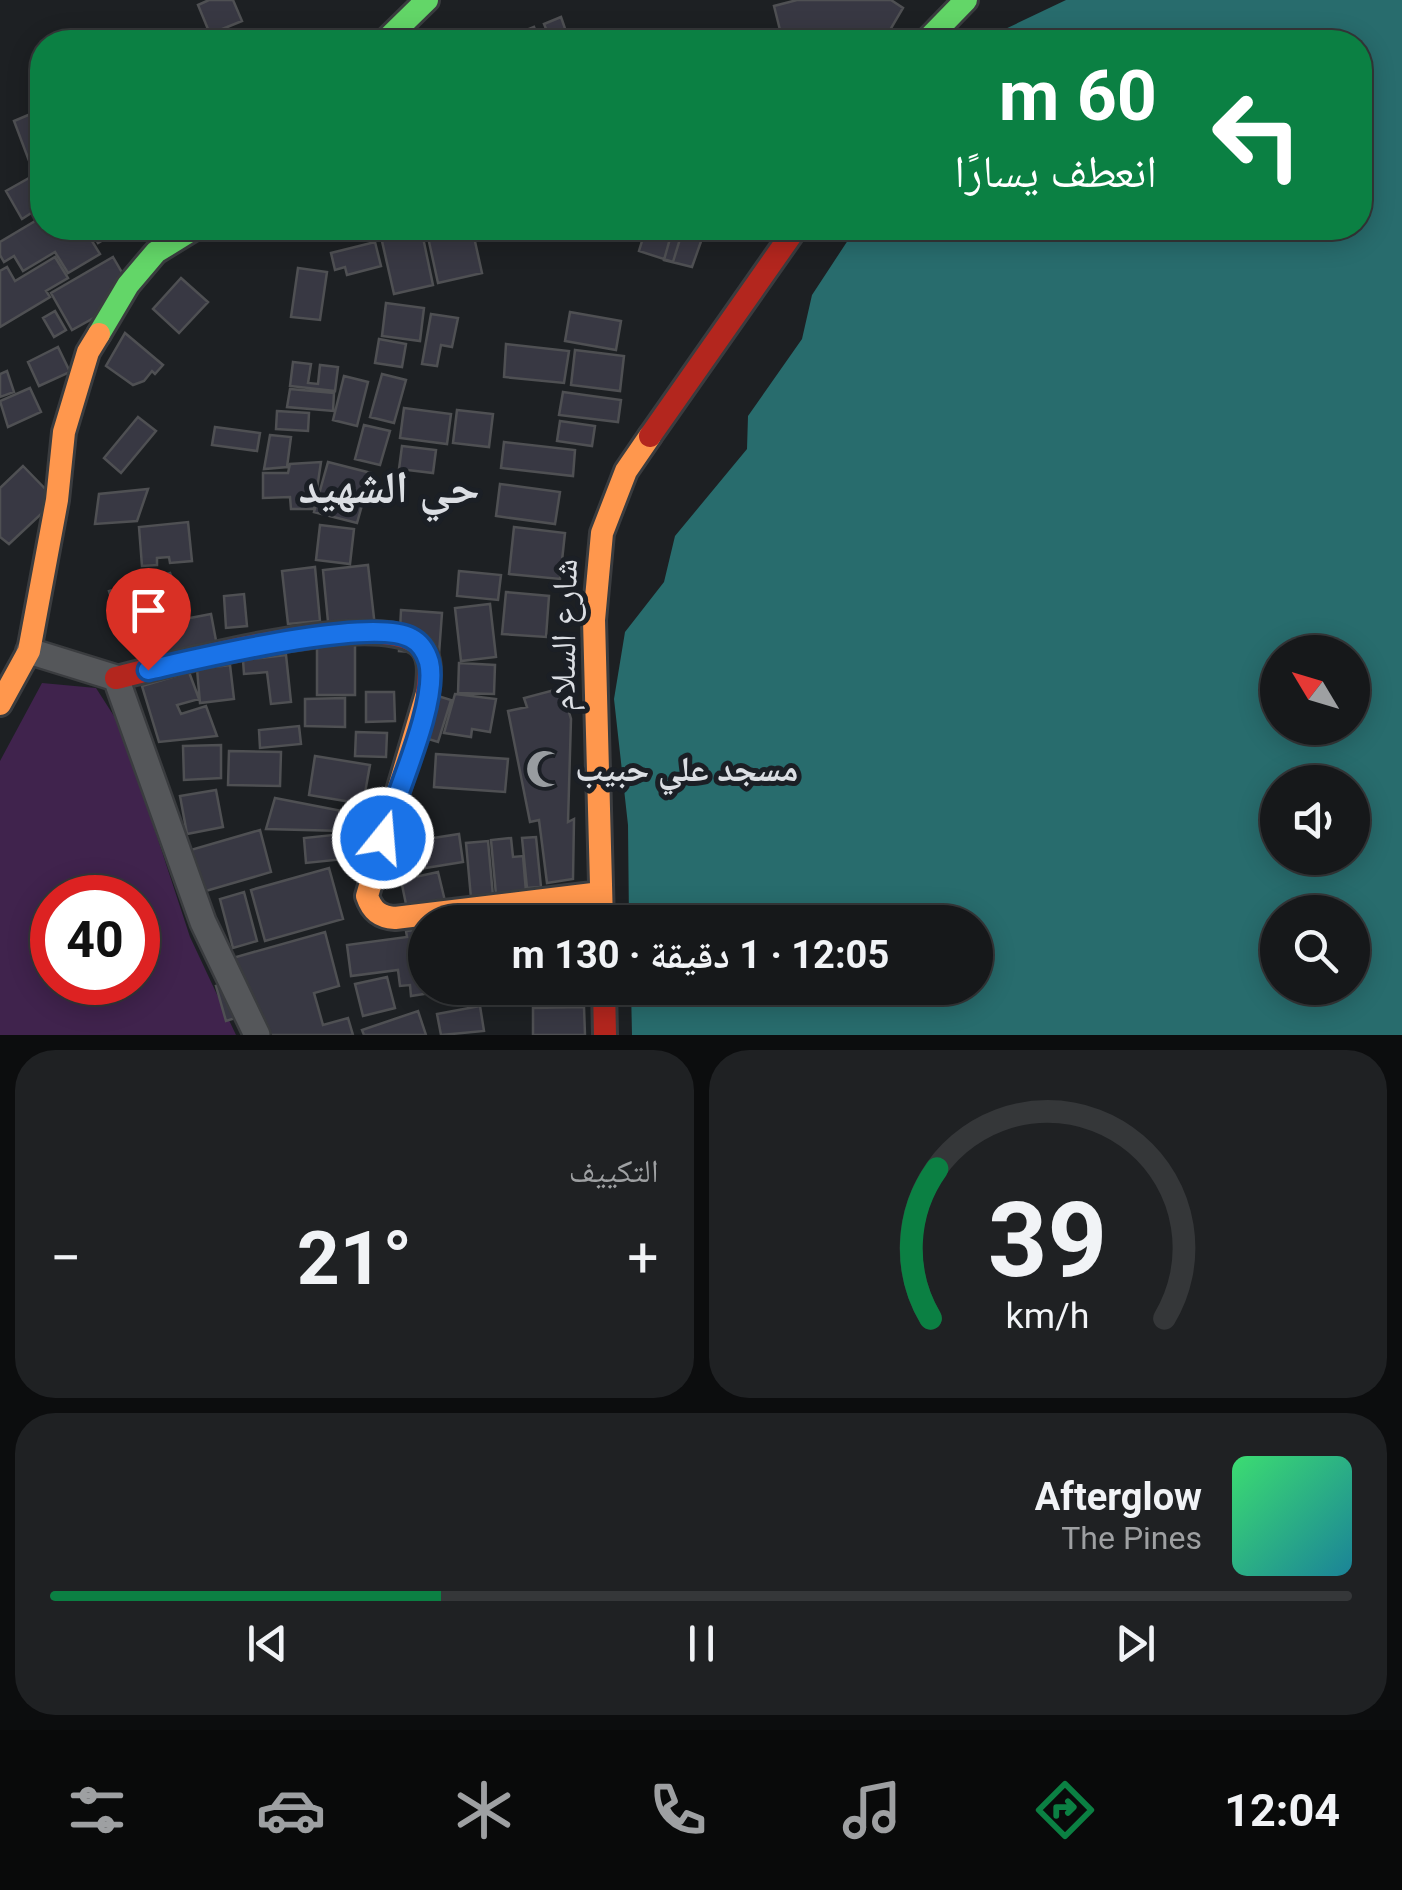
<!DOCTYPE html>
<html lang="ar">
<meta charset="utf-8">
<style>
body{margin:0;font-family:Roboto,"Noto Naskh Arabic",sans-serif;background:#1f2123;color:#f1f3f6;direction:rtl;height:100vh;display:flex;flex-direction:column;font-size:38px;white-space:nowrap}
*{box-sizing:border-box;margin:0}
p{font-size:32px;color:#9ea0a2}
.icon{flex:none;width:55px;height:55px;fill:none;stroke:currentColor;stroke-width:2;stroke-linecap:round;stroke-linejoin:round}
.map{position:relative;height:1035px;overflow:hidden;direction:ltr}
.panel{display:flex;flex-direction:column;gap:15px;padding:15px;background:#0c0d0e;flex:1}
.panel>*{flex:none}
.banner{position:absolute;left:30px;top:30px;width:1342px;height:210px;border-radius:40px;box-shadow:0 5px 25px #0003,0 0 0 2px #353739;direction:rtl;background:#0b8043;color:#fff;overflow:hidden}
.needle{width:65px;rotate:308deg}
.tools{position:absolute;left:1260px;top:635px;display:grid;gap:20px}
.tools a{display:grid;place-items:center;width:110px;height:110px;border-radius:50%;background:#16181a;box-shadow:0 5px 25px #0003,0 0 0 2px #353739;font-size:50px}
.speed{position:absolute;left:30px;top:875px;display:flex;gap:20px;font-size:50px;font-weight:700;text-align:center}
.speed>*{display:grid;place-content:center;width:130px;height:130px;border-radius:50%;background:#16181a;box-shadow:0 5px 25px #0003,0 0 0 2px #353739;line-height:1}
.speed .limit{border:15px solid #d22;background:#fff;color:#111}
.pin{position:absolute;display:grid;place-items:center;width:85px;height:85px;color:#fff;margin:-102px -42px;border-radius:50% 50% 50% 0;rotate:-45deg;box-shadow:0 0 10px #0007}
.pin .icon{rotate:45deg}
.me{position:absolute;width:110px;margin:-55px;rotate:17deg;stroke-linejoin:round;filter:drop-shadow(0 0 8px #0008)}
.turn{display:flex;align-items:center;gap:35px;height:210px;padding:0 50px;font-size:45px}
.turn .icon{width:130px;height:130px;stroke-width:2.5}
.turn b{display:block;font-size:70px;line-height:85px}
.big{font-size:75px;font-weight:700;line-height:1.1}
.panel .widget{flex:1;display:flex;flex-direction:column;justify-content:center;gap:15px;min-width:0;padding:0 35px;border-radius:40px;background:#1f2123}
.panel .dial{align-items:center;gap:0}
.dial svg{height:260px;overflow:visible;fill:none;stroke:#353739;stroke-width:7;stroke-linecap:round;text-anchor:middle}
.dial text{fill:#f1f3f6;stroke:none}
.song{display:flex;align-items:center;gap:30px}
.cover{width:120px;height:120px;border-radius:15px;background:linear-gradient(135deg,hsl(140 70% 55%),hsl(190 70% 35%))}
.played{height:10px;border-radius:5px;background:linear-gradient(90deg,#0b8043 30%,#353739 30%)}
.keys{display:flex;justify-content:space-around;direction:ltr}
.heat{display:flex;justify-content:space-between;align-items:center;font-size:55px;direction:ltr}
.panel .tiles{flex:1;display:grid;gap:15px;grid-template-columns:1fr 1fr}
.widget:last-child{grid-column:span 2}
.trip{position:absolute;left:408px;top:905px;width:585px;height:100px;border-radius:50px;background:#16181a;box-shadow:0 5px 25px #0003,0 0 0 2px #353739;font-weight:700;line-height:100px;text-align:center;direction:rtl}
.dock{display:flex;height:160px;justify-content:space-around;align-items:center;background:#090a0a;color:#9ea0a2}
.dock .icon{width:70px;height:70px}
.dock .active{color:#0b8043}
.dock b{font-size:45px;color:#f1f3f6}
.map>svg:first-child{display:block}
.green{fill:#40234d;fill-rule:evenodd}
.water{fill:#286c6d;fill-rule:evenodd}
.building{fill:#383843;stroke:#4f5053;stroke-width:2.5}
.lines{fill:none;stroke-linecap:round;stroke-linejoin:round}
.street-casing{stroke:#3a3c3f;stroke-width:30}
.fast-casing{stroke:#3a3c3f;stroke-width:28}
.slow-casing{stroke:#3a3c3f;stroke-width:28}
.jam-casing{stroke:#3a3c3f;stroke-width:28}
.street{stroke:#55575a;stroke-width:25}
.fast{stroke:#63d668;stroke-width:22}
.slow{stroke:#ff974d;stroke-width:22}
.jam{stroke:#b3261e;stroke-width:22}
.route-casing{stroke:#114b97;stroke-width:25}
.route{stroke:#1a73e8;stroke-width:18}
.labels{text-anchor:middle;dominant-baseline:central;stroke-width:10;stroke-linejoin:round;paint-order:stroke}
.street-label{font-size:35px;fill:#dbdee3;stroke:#1b1f25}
.poi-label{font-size:35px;font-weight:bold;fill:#dbdee3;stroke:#1b1f25;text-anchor:start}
.district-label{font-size:45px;font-weight:bold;fill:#dbdee3;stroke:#1b1f25}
</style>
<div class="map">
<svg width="1402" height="1035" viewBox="0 0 1402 1035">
<rect width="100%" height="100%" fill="#1d2023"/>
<path class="green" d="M42,683L96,688L121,727L190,937L236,1035H0V761ZM52,898H138V982H52Z"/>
<path class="water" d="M1066,0H1402V1035H632L631,988H975V922H629L628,825L614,699L625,632L664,582L675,536L747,449L748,416L802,339L812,295L856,228H1360V42H987L1001,31ZM1278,652H1352V728H1278ZM1278,782H1352V858H1278ZM1278,912H1352V988H1278Z"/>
<path class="building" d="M209,0H233L242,21L210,34L198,5Z
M797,0H891L903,8L883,42H743L781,34L774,6Z
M561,17L569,40L522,42L519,33L534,27L539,40L549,36L544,24Z
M247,30L252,42H218Z
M516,34L519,42H493Z
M33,113L42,140V161L31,166L14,121Z
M38,173L42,181V206L22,219L6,191Z
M42,217V228H84L100,254L68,273L55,252L23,271L14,256L4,262L0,255V242Z
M89,228H123L98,243Z
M379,228H421L433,285L394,294Z
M426,228H472L482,273L438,283Z
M646,228L683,229L673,262L639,251Z
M673,228L704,233L692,267L664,260Z
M375,242L381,266L347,275L345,267L335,270L331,253Z
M55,257L68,278L46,291L50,297L0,327V271L7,267L15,281Z
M113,257L128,283L108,310L72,330L51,293Z
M298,268L327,272L320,320L291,317Z
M181,278L208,302L179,333L153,309Z
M386,303L424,308L420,341L382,336Z
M55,311L66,330L54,337L43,318Z
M570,312L621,321L616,350L565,341Z
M431,314L458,318L452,347L441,345L437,366L422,364Z
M125,333L163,365L155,374L152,371L144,381L133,385L106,366Z
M379,339L406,344L402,367L375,363Z
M506,344L569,351L564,383L504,377Z
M58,347L70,372L39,386L28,362Z
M575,350L624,356L620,391L571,385Z
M293,362L311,364L308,383L318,384L320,365L338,367L335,391L290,386Z
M7,371L14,392L0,397V374Z
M382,374L406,380L394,423L370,417Z
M344,376L368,382L357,426L333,420Z
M30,388L41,412L8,427L0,401Z
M290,389L334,393L333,411L287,407Z
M563,392L621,400L618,422L559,415Z
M404,408L451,414L447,444L400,438Z
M457,410L493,414L489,447L453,443Z
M277,411L309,413L308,431L276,429Z
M138,417L156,431L121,473L104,458Z
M560,421L595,426L592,446L557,441Z
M364,425L390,431L380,465L355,459Z
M215,427L260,433L257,451L212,445Z
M270,435L291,437L287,467L264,469Z
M504,442L575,450L573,476L501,468Z
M402,446L436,450L433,473L399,469Z
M321,462L314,509H291L290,497L263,498V473H288L290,464Z
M328,462L371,473L357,523L314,512Z
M23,466L56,500L9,544L0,537V488Z
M500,484L560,492L555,524L496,516Z
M148,489L137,521L95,524L99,494Z
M188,522L192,561L170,563L169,557L157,558V565L142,566L139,527Z
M320,525L354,529L350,564L316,560Z
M514,527L565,533L560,579L509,574Z
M368,565L375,627L329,632L323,570Z
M315,567L320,621L288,624L282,571Z
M459,571L501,575L498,600L457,596Z
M170,573L183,607L120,625L109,591Z
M506,592L549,596L546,637L502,634Z
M244,594L247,626L226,628L224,596Z
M490,604L496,657L461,661L455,608Z
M401,610L442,613L439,654L399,651Z
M211,614L218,651L160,662L153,625Z
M317,641H355V695H317Z
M286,655L291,702L271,704L267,672L244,674L243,660Z
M459,663L495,665L494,694L458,693Z
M230,665L234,699L200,703L197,669Z
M189,672L199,699L177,705L181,714L206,706L217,736L159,742L142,686Z
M562,688L571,719L568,822L574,819L573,879L547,883L539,820L530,822L508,711L527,707L524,698Z
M366,692H394L395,721L366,722Z
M425,692L451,700L438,742L412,734Z
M455,694L496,699L490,732L472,729L471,737L444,733Z
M345,698V727L305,726V699Z
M299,726L301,744L260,748L259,730Z
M356,732L387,733L386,757L355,756Z
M221,745V778L184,780L183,746Z
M229,751L281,752L280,786L228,785Z
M436,754L508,759L505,792L434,787Z
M315,756L370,765L363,804L309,795Z
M216,790L223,827L187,834L180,796Z
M275,798L347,812L343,831L266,829Z
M260,830L271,872L199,893L187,851Z
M342,834L345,859L306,863L304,838Z
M459,834L463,862L413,870L412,860L404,861L401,843Z
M536,837L541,887L527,888L522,838Z
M511,838L513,857L523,856L526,892L496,895L491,840Z
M488,841L493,896L471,898L466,843Z
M329,868L343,919L265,941L251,890Z
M438,872L445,901L407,909L401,880Z
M244,892L257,941L233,948L220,899Z
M425,929V988H436L437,992L411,996L410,985L400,986L398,970L351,976L347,945L407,937L406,931Z
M325,932L339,986L314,993L323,1025L348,1018L353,1035H250L245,1015L226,1021L216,986L235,981L229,959Z
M387,977L395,1008L363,1016L355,984Z
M440,988H498L440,992Z
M480,1006L484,1031L441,1035L437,1014Z
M584,1007L585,1035H533V1008Z
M418,1011L426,1035H364L362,1030Z"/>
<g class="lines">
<g class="street-casing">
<path id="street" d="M29,651L116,678L203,922L257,1035"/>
</g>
<g class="fast-casing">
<path id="fast" d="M930,37L966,0
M384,42L427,0
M99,334L128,285L156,252L195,228"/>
</g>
<g class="slow-casing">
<path id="slow" d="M427,693L367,896C372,911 380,917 395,918L601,893
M0,704L29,651L57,500L64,432L88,352L99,334
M602,922L594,620L602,533L626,471L650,436"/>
</g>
<g class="jam-casing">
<path id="jam" d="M650,436L796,228
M116,678C177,663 366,610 417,643C433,654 429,677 427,693
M604,988L605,1035"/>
</g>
<use href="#street" class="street"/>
<use href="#fast" class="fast"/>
<use href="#slow" class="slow"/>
<use href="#jam" class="jam"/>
</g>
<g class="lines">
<g class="route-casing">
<path id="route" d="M148,670C197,659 372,616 411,638C421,643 426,652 429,662C439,701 395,796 383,838"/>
</g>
<use href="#route" class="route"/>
</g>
<defs>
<g id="mosque-bare" transform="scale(3)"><path d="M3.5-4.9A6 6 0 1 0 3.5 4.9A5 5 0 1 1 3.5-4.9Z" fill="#989ca0" stroke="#1b1f25" stroke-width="2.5" paint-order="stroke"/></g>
</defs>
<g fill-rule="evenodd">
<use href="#mosque-bare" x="545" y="769"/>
</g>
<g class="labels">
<g class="street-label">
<text transform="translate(564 635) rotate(-89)">شارع السلام</text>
</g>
<g class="poi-label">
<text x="575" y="769">مسجد علي حبيب</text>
</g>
<g class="district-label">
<text x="389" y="487">حي الشهيد</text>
</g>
</g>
</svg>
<div class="tools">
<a><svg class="needle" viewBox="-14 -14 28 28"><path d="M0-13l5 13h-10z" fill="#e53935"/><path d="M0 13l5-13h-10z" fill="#9ea0a2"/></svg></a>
<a><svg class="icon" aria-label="sound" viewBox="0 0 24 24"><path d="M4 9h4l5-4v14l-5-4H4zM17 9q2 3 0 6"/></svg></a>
<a><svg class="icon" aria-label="search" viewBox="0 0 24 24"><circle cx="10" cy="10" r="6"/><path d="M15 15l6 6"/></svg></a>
</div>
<div class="speed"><div class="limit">40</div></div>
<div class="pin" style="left:148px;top:670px;background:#d93025"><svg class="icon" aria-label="arrive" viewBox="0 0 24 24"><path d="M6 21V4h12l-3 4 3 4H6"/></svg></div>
<svg class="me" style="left:383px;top:838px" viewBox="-20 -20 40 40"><circle r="17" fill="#1a73e8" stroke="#fff" stroke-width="3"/><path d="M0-11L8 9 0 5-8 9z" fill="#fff"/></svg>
<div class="trip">12:05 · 1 دقيقة · 130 m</div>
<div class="banner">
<div class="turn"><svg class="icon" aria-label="left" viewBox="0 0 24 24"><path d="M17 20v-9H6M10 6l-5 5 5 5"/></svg><div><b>60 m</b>انعطف يسارًا</div></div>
</div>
</div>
<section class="panel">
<div class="tiles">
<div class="widget dial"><svg viewBox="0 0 100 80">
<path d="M14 69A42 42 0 1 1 86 69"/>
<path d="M14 69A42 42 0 0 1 16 23" stroke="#0b8043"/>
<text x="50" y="56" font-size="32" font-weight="700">39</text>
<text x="50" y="72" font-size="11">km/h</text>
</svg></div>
<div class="widget"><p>التكييف</p>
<div class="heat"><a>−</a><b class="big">21°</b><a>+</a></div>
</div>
<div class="widget">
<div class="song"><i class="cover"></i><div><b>Afterglow</b><p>The Pines</p></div></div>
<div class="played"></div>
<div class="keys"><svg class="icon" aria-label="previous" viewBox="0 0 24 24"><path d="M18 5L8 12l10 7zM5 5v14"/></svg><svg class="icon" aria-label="pause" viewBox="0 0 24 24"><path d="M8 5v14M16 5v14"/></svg><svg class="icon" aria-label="next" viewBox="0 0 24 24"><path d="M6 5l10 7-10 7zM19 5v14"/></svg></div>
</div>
</div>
</section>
<nav class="dock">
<b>12:04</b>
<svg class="icon active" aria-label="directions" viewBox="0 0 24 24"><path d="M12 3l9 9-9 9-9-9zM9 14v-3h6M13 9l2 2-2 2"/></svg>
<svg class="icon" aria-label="music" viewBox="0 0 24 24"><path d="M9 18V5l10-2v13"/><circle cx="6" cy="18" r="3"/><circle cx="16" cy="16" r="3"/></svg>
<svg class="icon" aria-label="phone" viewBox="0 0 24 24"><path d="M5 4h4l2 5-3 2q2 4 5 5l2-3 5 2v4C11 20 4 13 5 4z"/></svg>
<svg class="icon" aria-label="climate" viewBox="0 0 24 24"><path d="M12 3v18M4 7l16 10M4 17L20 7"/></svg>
<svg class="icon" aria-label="car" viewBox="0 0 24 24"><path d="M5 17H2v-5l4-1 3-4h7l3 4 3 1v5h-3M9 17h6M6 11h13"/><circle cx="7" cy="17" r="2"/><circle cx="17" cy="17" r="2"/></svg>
<svg class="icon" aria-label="filters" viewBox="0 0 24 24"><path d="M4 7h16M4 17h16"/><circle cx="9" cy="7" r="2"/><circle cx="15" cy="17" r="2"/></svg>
</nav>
